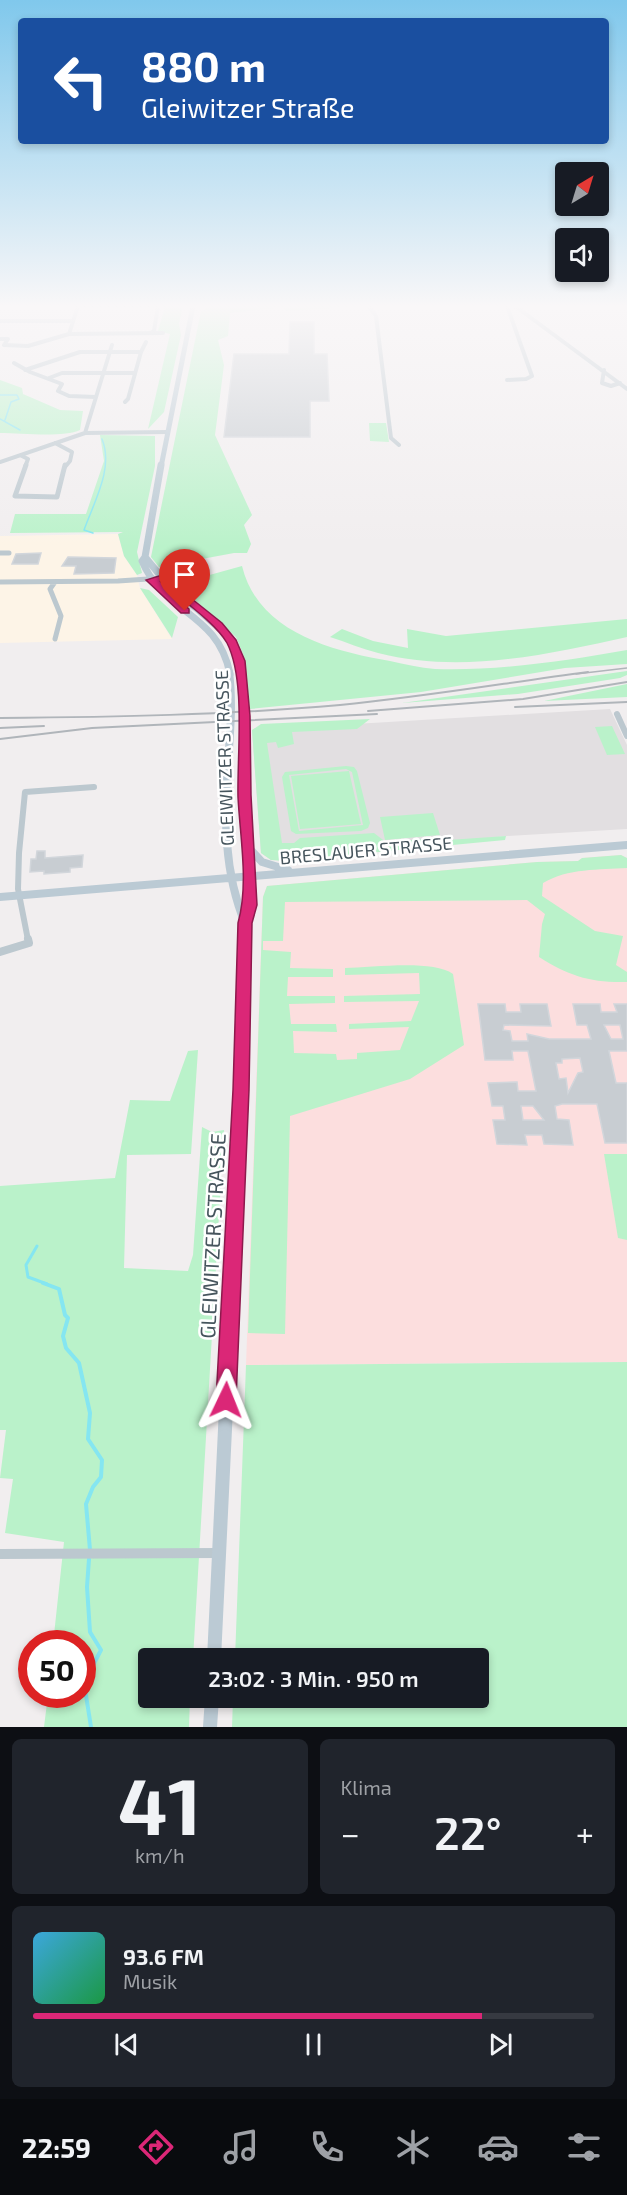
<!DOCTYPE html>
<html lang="de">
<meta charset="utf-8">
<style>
body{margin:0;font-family:"Exo 2",sans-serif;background:#20242c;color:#f1f3f6;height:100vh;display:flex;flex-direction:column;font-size:22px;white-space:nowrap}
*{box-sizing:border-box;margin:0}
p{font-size:20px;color:#9ea1a6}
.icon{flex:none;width:33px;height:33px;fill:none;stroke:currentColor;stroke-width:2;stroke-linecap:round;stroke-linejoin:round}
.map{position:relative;height:1727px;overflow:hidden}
.drawer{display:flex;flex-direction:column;gap:12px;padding:12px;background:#0d0f14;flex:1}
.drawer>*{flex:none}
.banner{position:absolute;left:18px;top:18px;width:591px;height:126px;border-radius:6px;box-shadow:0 3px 9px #0003;background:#1a4fa0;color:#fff;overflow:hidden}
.needle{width:39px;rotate:38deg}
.buttons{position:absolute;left:555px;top:162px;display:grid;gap:12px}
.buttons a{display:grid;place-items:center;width:54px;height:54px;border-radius:6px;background:#171b24;box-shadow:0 3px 9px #0003;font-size:30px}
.speed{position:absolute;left:18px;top:1630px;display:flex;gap:12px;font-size:30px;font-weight:700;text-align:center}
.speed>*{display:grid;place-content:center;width:78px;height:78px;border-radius:50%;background:#171b24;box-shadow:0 3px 9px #0003;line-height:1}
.speed .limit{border:9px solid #d22;background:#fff;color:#111}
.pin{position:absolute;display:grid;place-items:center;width:51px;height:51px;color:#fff;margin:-62px -26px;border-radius:50% 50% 50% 0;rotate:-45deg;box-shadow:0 0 6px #0007}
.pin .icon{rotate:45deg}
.me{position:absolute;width:66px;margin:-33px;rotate:2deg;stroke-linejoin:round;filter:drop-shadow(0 0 4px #0008)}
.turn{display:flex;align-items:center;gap:21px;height:126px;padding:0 24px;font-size:27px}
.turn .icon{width:78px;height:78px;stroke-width:2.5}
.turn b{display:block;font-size:42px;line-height:51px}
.big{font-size:45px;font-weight:600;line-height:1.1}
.drawer .tile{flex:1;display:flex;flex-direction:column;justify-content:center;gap:9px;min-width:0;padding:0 21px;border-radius:9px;background:#20242c}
.drawer .dial{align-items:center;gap:0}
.dial b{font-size:78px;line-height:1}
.song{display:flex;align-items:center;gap:18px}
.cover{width:72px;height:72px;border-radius:9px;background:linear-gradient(135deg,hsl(200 70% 55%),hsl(140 70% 35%))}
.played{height:6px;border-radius:3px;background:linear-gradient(90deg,#db2777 80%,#363941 80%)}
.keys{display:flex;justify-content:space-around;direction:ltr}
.heat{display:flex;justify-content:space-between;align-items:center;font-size:33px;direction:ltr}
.drawer .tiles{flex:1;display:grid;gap:12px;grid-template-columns:1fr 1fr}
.tile:last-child{grid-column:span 2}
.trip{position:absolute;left:138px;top:1648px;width:351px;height:60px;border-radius:6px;background:#171b24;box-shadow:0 3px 9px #0003;font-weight:600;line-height:60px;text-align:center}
.menu{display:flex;height:96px;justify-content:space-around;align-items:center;background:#090b0e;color:#9ea1a6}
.menu .icon{width:42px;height:42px}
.menu .active{color:#db2777}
.menu b{font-size:27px;color:#f1f3f6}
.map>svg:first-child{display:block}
.commercial{fill:#fdf4e7}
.education{fill:#e2dfe1}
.medical{fill:#fcdede}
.green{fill:#baf2ca;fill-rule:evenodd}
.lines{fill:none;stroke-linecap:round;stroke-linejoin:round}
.stream-far2{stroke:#85e6f1;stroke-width:1.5}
.stream-far1{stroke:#85e6f1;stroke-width:3}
.stream{stroke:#85e6f1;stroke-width:4}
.building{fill:#c8cdd2;stroke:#d2d6db;stroke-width:1.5;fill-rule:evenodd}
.street-far4{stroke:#bcc8cf;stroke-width:4}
.street-far3{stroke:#bcc8cf;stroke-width:5}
.street-far2{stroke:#bcc8cf;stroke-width:6}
.street-far1{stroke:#bcc8cf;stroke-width:8}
.street{stroke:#bcc8cf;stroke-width:10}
.secondary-far4{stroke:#bbcad4;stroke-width:5}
.secondary-far3{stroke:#bbcad4;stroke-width:7}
.secondary-far2{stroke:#bbcad4;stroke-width:8}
.secondary-far1{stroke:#bbcad4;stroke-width:11}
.secondary{stroke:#bbcad4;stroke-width:14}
.rail-far1{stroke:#b0b5ba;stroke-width:1.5}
.rail{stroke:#b0b5ba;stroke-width:2}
.route{fill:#db2777;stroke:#8e194d;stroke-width:1.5}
.labels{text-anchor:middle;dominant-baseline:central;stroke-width:5;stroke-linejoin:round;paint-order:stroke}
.street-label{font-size:18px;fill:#46555d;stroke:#fff}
.near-street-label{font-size:21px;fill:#46555d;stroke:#fff}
</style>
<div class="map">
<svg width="627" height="1727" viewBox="0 0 627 1727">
<rect width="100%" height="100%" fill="#f1eeef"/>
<path class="commercial" d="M118,534L124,556L137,575L140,588L172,639L0,643V536Z"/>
<path class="education" d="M610,709L627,745V829L507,836L271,860L261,853L252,730Z"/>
<path class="medical" d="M621,855L627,858V1362L246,1365L263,897L267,886L537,862L578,861L582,858Z"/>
<path class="green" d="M163,306H178L182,310L179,324L181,335L164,412L148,429L170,334L158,331L165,307Z
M211,306H363L286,311L283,307L230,313L228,336L218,340L224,365L215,435L252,515L244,525L251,544L247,553H234L159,567L151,557L201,311Z
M0,380L22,388L23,394L60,410L83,411L80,430C63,438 21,433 0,433Z
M369,423H386L389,442L370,441Z
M100,435L155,436V466L137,552L142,573L137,575L124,556L118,534L123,532L10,533L15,514H86L104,461Z
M242,566C258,632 331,651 390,661C405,664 420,668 435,669C499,671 564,661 627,650V664L565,668L421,692L250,709L243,654L236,637L177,584Z
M140,588L149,590L178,617L172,638Z
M627,619V637C546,655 460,674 378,653C362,649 346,642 330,637L342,629L373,641L408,648L407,629L446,636Z
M627,671V675L620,678L518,694L402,703Z
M627,684V697L544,701Z
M370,719L357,729L292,732L294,744L278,748L276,742L267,743L282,843H294L300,838L374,833L387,843L447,836L448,840L506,836L505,840L284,861L271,860L261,853L252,730L261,724Z
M612,726L625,754L607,755L595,727Z
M346,766L354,767L357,771L370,823L368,828L361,831L296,834L291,831L282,777L285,772ZM346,769L352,772L363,825L299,831L289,775Z
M349,771L361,824L300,829L291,776Z
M433,813L440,835L385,840L380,817Z
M621,855L627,858V868C599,870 568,868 543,883L542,896L595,931L623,936L616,965L627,972V982C591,983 569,976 539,957L542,924L545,914L527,900L285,902L283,941H263V950L291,952L290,968L333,969V977H288L287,996H335V1003L289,1004L291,1024H336L337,1032L293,1031L294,1053L336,1054L337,1060L357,1059V1053L400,1050L409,1027L349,1029V1024L411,1021L419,1001L344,1002V996L420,994L419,973L345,975V968C371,968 432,959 453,974L464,1045L410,1079L290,1116L285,1334L248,1333L263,897L267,886L537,862L578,861L582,858Z
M198,1050L191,1154L127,1155L124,1268L188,1271L193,1255L202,1127L212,1132L224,1130L193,1659H148V1698H190L189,1727H44L48,1695H82V1644H53L64,1542L5,1533L13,1479L0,1478L6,1430H0V1186L115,1178L130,1100L170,1101L188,1051Z
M604,1154H627V1240L618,1238Z
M627,1362V1727H232L233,1698H478V1659H235L246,1365Z"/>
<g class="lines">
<path class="stream-far2" d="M0,395H17L19,399L11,402L5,420
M0,419L20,430
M93,533L84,530C94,502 114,468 102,439"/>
<path class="stream-far1" d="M37,1246L26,1265L28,1277L47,1284"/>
<path class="stream" d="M43,1283L59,1289L65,1315L68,1318L63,1336L66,1348L79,1363L90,1413L88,1439L102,1460L101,1477L93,1487L86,1504L90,1550
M89,1559L87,1587L90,1632L101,1650L91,1669L85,1689L91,1727"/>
</g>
<path class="building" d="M290,322H314V354H327L329,401H310V437H224L234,354H289Z
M41,553L38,564H12L16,554Z
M68,557L116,558L114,573L74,574L76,566H62Z
M37,851H45V858L83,855L82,867L70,868V872L44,874V871L30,872L31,859H36Z
M478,1004H505L506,1012H521L520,1004H547L551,1026L504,1025L503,1030L510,1031L512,1041H528L527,1034L549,1039H591L587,1025H577L573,1004H600L601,1012H617L614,1004H627V1051H609L616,1083H627V1143H605L597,1104H562L555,1106L557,1119L569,1120L573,1145L544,1144L542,1135H525L527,1145L497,1144L493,1120H505L503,1106H492L488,1083L517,1082L518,1091H536L528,1051H512L513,1060H485ZM604,1025H620L623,1039H611ZM580,1058L583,1072L578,1073L568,1093L566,1078L559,1079L556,1063H562V1059ZM521,1106H533L544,1120H523Z"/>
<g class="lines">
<path class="street-far4" d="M78,306H158L154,331L151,333
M368,306L376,316L391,438L399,445
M507,306L532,376L526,379L507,380
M515,306L627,389
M0,321H72
M69,334L78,306
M0,339H8L4,345L28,346L69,334L163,333
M141,352L146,342
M14,363L30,372L62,384L58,391L69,396L96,397
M25,370L80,352H141L128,399L125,402
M604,370L602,383L611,386L620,383
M49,378L62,373H135
M85,433L112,345
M55,443L72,452L70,461L65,467
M22,456L28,459L25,467
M0,462L85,433L168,432"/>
<path class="street-far3" d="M26,465L15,496L57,497L65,465
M0,553H9
M0,582L118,581L163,578
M55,582L50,589L61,616L55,639"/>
<path class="street-far2" d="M617,714L627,736
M28,940L18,889L19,853L25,792L94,787"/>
<path class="street-far1" d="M0,952L29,943L28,939"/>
<path class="street" d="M0,1554L219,1553"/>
<path class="secondary-far4" d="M161,467L193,306"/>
<path class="secondary-far3" d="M161,465L145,557L142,561C164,614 218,612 230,674
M145,557L164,580L226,634L239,657L240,674"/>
<path class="secondary-far2" d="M229,672C233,703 230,733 228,764C224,817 224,873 245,923
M240,672L245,729V795L250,905L245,923V940
M247,846L262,862L288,870
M0,897L627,845"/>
<path class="secondary-far1" d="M232,1284L241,1090L245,939"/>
<path class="secondary" d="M214,1659L232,1283
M210,1727L212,1698"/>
<path class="rail-far1" d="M576,674L627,668"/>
<path class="rail" d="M515,707L627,702
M368,711L523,699L627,682
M0,718C113,717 227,715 340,705C423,697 505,683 588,672
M0,728L44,726
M0,739L92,728L377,714"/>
</g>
<linearGradient id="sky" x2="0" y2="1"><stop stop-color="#80c8ec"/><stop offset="0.56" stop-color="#f9f7f8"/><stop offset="1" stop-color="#f9f7f8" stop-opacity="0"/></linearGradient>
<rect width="627" height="547" fill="url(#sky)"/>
<path class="route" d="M162,575L222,623L236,640L245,661L250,716L251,795L257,905L252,923L249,1090L236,1400L233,1407L226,1410L219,1407L216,1400L233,1090L238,923C249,884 240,837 238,797C237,754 246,680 227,643C215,622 179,598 160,581L189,609V613H181L146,580Z"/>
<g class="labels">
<g class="street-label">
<text transform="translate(224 758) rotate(-92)">GLEIWITZER STRASSE</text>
<text transform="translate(366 850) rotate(-5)">BRESLAUER STRASSE</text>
</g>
<g class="near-street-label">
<text transform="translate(212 1236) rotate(-87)">GLEIWITZER STRASSE</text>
</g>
</g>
</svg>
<div class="buttons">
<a><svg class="needle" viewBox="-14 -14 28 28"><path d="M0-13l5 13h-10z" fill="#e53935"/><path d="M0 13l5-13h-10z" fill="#9ea1a6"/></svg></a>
<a><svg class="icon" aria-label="sound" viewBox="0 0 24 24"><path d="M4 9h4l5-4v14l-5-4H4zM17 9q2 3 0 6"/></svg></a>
</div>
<div class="speed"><div class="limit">50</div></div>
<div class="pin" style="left:185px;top:611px;background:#d93025"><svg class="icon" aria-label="arrive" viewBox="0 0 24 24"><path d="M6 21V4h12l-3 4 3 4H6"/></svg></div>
<svg class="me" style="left:226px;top:1400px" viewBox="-20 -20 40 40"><path d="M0-17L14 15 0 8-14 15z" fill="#db2777" stroke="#fff" stroke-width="4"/></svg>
<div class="trip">23:02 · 3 Min. · 950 m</div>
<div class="banner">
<div class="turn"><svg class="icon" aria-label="left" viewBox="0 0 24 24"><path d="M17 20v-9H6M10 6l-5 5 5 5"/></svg><div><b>880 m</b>Gleiwitzer Straße</div></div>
</div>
</div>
<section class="drawer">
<div class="tiles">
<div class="tile dial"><b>41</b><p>km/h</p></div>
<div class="tile"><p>Klima</p>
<div class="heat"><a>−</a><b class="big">22°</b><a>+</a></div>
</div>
<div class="tile">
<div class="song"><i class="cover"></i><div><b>93.6 FM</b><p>Musik</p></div></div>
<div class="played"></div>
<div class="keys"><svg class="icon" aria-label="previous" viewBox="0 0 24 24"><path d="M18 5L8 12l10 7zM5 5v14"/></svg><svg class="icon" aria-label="pause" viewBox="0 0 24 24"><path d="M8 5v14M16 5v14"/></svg><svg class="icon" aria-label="next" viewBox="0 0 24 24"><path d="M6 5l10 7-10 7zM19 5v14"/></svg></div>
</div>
</div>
</section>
<nav class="menu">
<b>22:59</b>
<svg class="icon active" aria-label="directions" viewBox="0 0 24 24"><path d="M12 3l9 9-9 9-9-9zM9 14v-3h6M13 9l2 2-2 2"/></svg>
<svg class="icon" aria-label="music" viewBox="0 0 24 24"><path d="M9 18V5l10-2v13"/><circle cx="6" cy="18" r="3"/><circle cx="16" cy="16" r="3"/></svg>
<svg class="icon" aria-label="phone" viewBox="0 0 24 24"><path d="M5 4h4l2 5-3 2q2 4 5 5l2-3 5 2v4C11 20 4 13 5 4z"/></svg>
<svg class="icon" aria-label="climate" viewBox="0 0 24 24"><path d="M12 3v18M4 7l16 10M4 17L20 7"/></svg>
<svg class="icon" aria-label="car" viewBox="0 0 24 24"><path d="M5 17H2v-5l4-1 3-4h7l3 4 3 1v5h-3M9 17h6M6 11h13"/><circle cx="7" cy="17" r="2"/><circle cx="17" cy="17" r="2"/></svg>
<svg class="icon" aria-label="filters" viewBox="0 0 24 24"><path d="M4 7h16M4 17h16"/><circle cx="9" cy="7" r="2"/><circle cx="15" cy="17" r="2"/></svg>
</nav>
